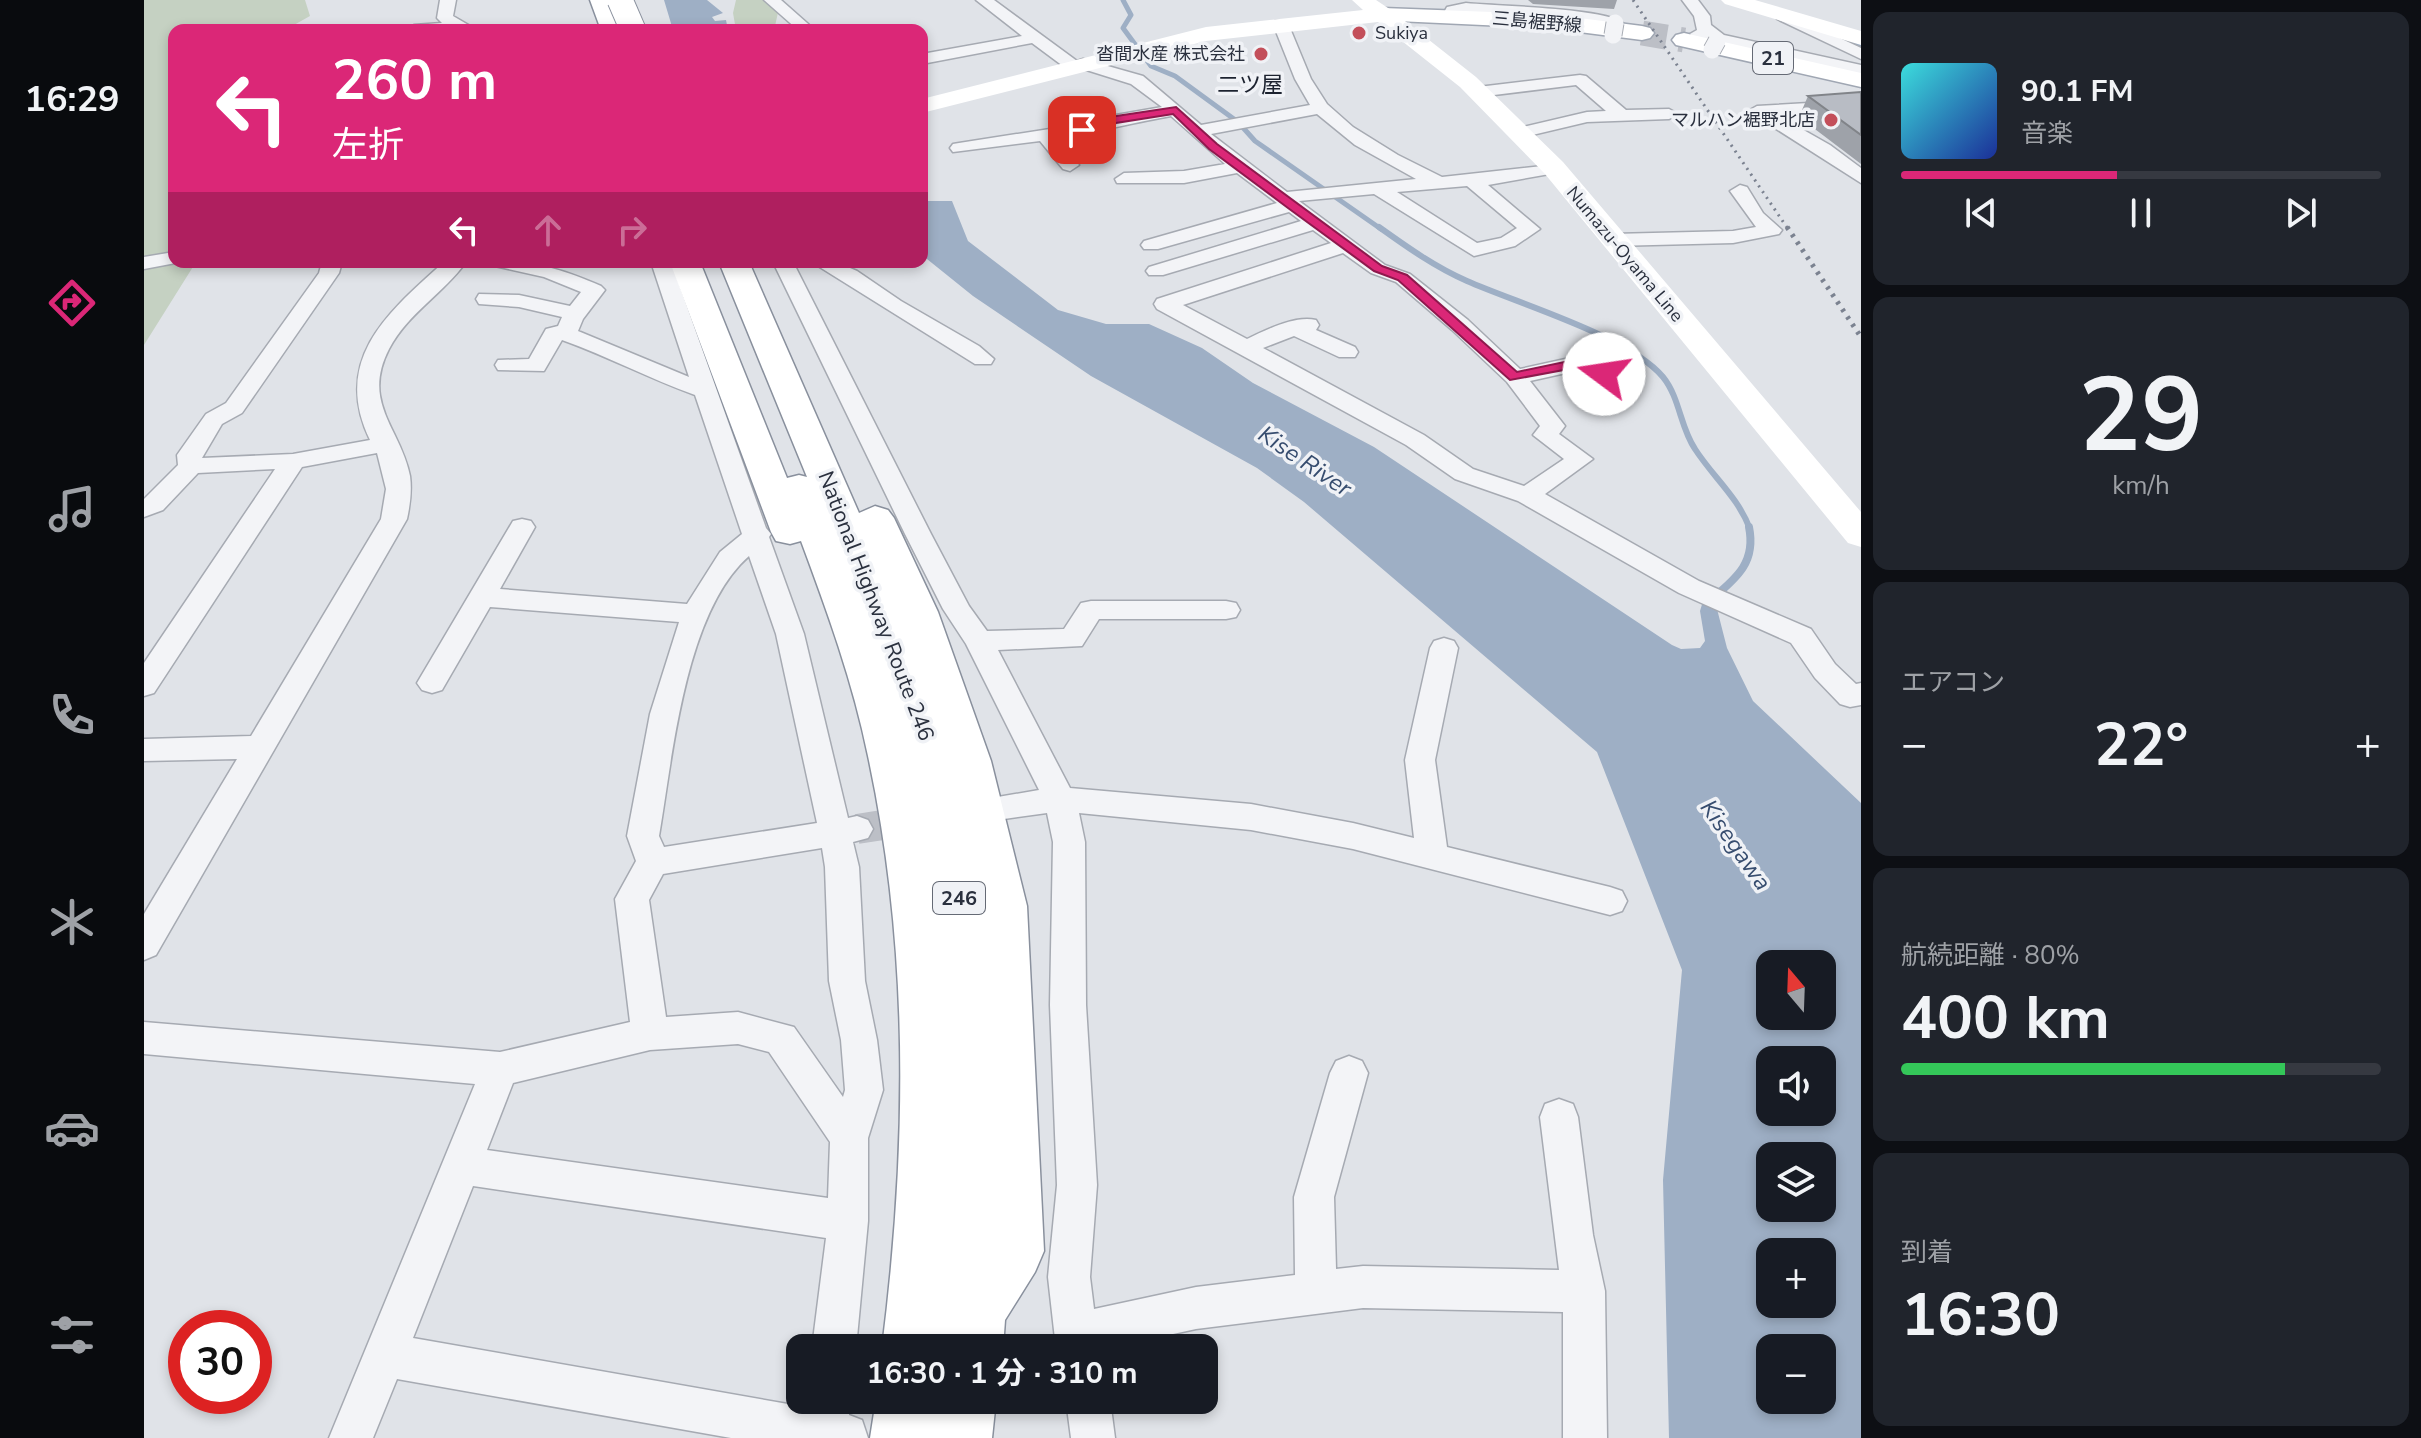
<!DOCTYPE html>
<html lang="ja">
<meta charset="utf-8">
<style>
body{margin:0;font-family:"Nunito Sans","Noto Sans JP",sans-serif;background:#20242c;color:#f1f3f6;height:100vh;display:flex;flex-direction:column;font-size:30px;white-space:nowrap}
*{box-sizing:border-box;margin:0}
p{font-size:26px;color:#9ea1a6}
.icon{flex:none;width:44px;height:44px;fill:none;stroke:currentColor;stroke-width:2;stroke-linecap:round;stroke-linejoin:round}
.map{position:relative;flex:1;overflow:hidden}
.details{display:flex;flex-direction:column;gap:12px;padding:12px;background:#0d0f14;width:560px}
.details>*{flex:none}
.banner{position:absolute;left:24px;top:24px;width:760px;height:244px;border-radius:16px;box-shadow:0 4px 12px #0003;background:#db2777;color:#fff;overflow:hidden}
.needle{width:52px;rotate:341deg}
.controls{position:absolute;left:1612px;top:950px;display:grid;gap:16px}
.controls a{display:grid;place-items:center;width:80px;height:80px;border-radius:16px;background:#171b24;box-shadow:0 4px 12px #0003;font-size:40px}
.speed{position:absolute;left:24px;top:1310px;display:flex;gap:16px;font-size:40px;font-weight:700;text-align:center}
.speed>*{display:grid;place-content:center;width:104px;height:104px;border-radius:50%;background:#171b24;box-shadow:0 4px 12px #0003;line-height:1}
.speed .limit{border:12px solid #d22;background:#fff;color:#111}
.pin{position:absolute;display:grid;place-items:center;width:68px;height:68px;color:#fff;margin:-34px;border-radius:16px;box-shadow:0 4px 12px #0006}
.me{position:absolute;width:88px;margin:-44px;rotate:284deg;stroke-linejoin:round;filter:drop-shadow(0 0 6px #0008)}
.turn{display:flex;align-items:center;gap:28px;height:168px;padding:0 32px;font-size:36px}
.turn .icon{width:104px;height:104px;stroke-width:2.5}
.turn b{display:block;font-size:56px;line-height:68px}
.lanes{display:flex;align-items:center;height:76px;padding:0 32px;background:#0003;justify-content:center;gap:40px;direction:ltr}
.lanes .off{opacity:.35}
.big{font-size:60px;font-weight:700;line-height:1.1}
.details .tile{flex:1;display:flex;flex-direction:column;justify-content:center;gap:12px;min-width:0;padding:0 28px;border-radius:16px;background:#20242c}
.details .dial{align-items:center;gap:0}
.dial b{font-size:104px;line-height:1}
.song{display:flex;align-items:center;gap:24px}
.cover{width:96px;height:96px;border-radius:12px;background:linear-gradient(135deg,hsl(180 70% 55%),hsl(230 70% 35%))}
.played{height:8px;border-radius:4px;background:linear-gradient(90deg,#db2777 45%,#363941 45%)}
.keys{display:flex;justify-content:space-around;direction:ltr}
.heat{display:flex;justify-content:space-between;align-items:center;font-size:44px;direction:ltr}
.charge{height:12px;border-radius:6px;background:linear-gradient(90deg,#34c759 80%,#363941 0)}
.trip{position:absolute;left:642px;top:1334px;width:432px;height:80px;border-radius:16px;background:#171b24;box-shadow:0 4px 12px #0003;font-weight:700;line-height:80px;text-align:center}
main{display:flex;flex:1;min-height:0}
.dock{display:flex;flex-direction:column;width:144px;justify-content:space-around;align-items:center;background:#090b0e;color:#9ea1a6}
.dock .icon{width:56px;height:56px}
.dock .current{color:#db2777}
.dock b{font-size:36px;color:#f1f3f6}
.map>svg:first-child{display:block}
.green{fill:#c5d1c2}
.water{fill:#9eafc5;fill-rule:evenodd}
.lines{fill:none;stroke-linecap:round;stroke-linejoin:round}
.stream-far2{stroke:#9eafc5;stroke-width:5}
.stream-far1{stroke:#9eafc5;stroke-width:6}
.stream{stroke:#9eafc5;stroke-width:8}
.river{fill:#9eafc5;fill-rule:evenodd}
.street-tunnel{stroke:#bcbfc6;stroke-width:30;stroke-dasharray:30 15;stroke-linecap:butt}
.primary-tunnel{stroke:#bcbfc6;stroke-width:25;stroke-dasharray:25 13;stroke-linecap:butt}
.street-casing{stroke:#a6aab2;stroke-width:3}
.primary-casing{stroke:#a0a7b3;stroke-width:3}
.highway-casing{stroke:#89909d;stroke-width:3}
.street{fill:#f3f4f7;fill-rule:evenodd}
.secondary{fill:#fff;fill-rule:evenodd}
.primary{fill:#fff;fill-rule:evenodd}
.highway{fill:#fff;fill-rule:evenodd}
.rail-far1{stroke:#7b8290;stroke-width:3;stroke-dasharray:2 5;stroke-linecap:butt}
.rail{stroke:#7b8290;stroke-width:5;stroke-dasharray:3 6;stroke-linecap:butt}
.street-bridge-casing{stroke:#a6aab2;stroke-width:19;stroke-linecap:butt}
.highway-bridge-casing{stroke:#89909d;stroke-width:27;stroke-linecap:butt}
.street-bridge{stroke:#f3f4f7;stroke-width:17}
.highway-bridge{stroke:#fff;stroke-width:25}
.wall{fill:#9ea2a9}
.building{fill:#b8bcc4;stroke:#818489;stroke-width:2}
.route{fill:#db2777;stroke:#8e194d;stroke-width:2}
.poi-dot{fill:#c34f5a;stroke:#f0f2f6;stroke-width:3}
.labels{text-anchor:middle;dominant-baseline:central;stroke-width:7;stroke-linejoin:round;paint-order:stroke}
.far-street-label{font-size:18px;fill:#2a303e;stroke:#f0f2f6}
.far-poi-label{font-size:18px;fill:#2a303e;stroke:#f0f2f6;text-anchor:end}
.shield{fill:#f0f2f6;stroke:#656a75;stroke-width:2}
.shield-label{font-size:20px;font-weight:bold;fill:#2a303e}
.far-quarter-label{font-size:22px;fill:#1c222f;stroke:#f0f2f6}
.street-label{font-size:22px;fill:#2a303e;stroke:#f0f2f6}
.water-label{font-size:24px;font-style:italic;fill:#374d6f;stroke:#f0f2f6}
</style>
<main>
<nav class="dock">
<b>16:29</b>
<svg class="icon current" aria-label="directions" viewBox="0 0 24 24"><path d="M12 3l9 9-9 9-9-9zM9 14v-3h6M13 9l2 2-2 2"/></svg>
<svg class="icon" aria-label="music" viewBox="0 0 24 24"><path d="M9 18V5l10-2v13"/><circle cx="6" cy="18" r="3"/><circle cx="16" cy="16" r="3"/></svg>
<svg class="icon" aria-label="phone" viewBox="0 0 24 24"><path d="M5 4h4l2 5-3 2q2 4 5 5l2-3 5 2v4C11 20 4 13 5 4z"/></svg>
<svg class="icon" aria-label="climate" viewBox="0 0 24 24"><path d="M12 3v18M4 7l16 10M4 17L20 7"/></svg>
<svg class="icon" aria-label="car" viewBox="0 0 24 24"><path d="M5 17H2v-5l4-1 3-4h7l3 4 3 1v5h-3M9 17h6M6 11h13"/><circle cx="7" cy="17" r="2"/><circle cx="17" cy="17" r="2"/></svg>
<svg class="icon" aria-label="filters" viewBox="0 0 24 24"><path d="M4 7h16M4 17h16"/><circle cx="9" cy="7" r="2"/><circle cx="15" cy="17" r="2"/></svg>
</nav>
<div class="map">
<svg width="1717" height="1438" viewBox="0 0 1717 1438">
<rect width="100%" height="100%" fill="#e0e3e8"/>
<path class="green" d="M0,0H161L166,16L141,30H30V262H52L0,345Z
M592,0H628L635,8L631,26L639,30H592L589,13Z"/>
<path class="water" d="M520,0H563L579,13L568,17L571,21L582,20L584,30H529Z
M778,201H808L824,241L914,310L962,324H1005L1058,348L1109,383L1230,447L1528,645L1537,649L1556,648L1561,641L1556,611L1559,601L1573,609L1583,648L1609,701L1717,803V1438H1525L1519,1180L1538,970L1453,752L1160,502L1113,468L947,376L829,296L778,255ZM1626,964H1678V1016H1626ZM1626,1060H1678V1112H1626ZM1626,1156H1678V1208H1626ZM1626,1252H1678V1304H1626ZM1626,1348H1678V1400H1626Z"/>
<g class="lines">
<path class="stream-far2" d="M979,0L987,15L979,28L1007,66L1031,76L1094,122L1111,141L1237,229"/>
<path class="stream-far1" d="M1235,227C1263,247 1291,267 1323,281C1375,304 1485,336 1519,377C1536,398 1536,427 1551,449C1569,477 1594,497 1606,529"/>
<path class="stream" d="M1570,597C1594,577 1612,561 1605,527"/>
<path class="river" d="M1705,34L1717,38V56L1696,47L1692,42L1696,37Z"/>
<path class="street-tunnel" d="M713,829L778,819"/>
<path class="primary-tunnel" d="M1498,33L1540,40"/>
<g class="street-casing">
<path id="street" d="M296,0H312L309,16L333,30H262L270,25L298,23L293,18Z
M620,0H637L671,30H654Z
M832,0H850L933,61L939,59L999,76L1057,125L1166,105L1151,79L1129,24L1131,21H1143L1167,79L1183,104L1209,127L1254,155L1298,177L1417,164L1419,168L1417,172L1344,185L1396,229L1371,246L1330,256L1230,194L1155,201L1241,265L1266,274L1324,320L1376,369L1444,354H1464L1467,359L1462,364L1488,387L1484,392H1468L1440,369L1386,381L1421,426L1415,434L1449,459L1401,494L1555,581L1667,629L1691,664L1712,684L1717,683V705L1706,707L1696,704L1671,678L1647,643L1535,593L1374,501L1311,479L1262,445L1013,309L1010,304L1013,299L1187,243L1169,230L1019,275H1005L1002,271L1005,267L1157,221L1145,212L1014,249H1000L997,245L1000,241L1133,203L1093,173L1040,183H973L971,179L980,173L1040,171L1081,164L1027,116C987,123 954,132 913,139L935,165L926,171L919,169L896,141L809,152L806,148L809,144L815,143L957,121L966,116L1018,107L987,84L936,68L923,69L888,43L778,64V54L878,36ZM1173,114L1211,145L1272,179L1143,192L1067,134ZM1323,186L1373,228L1357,238L1333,243L1253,192ZM1199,253L1227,273L1252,282L1308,330L1363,382L1396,426L1389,435L1420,459L1380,486L1329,469L1280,435L1119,348L1150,336L1195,357H1211L1214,352L1211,347L1172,330L1175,325L1172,320C1151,315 1122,330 1103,339L1039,305Z
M1538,0H1554L1566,16L1567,25L1580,35L1717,65V75L1579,44L1573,46L1548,37L1546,34L1553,30L1550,16Z
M1322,3C1351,6 1462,8 1479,23L1471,28L1322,13L1314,14L1311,19L1306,21L1298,16L1303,7Z
M1638,11L1717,48V59L1633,19V13Z
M1436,75L1442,76L1482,110L1525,109L1534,114L1525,119L1443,122L1376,138L1367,133L1370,129L1443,112L1462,111L1432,85L1334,97L1325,92L1334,87Z
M1717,100V110L1633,115L1686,145L1717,168V183L1604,111L1613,106Z
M1596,185L1603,187L1619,213L1638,230L1635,234L1589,243L1469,246L1459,240L1469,234L1589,231L1612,227L1586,191Z
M30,252V262H37L0,269V257Z
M178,262H198L195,273L98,413L78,424L58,458L149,454L226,440C187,360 244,312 300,262H322C299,294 264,313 245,349C217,403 257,429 266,476C268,491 266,505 263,519L12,955L0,960V914L93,759L0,761V739L107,736L237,519L242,489L233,453L158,467L10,693L0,696V663L131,469L54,473L19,510L0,517V499L34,465L33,455L62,414L82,403L175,273Z
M348,262C394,262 415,268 457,286L461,290L439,319L434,331L545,377L507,262H527L622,528L627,534L625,537L660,634L704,818L713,816L724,820L729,829L724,838L709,842L715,867L721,981L733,1040L739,1090L724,1138V1221L712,1348H668L682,1238L329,1186L269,1338L661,1407L662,1400H706L705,1415L718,1420L724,1438H587L253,1379L229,1438H185L331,1084L0,1054V1022L356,1052L486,1022L471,899L492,861L483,836L506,714L535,622L346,607L298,690L288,693L278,690L273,683L369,521L378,519L387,521L391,527L356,589L543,604L576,552L598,534L551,395C506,379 463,356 418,340L400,371L354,370L351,365L354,360L385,359L402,329L414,326L418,317L375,307L335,304L332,299L335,294L375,295L426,306L437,292L400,277L351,266ZM605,556L632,634L673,823L520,847L515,836C529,755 541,612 605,556ZM678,848L681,867L685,981L697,1040L701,1090L699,1097L650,1027L594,1012L522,1017L505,900L519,874ZM594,1044L625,1052L686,1142L684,1198L343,1150L369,1083L506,1050Z
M629,262H649L787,534L825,606L843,631L920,629L937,603L947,601H1082L1092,603L1096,610L1092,617L1082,619H955L938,646L854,650L926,788L1107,804L1209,823L1270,838L1261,760L1286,648L1290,641L1300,638L1310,641L1314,648L1291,760L1303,847L1466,887L1478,891L1483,901L1478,911L1466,915L1209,849L1107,830L935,813L941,842L942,1005L953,1185L946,1277L950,1309L1052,1287L1151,1275L1150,1197L1186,1073L1192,1061L1205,1056L1218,1061L1224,1073L1190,1197L1192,1269L1219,1266L1415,1270L1396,1117L1401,1104L1415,1099L1429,1104L1434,1117L1449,1235L1461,1291L1463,1438H1419V1312L1219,1308L1052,1329L965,1348H912L904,1277L913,1185L906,1005L909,842L903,813L853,820L842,817L837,808L842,799L895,790L822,644L799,609L761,534Z
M676,262H692L713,271L757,301L835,346L850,359L847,364H831L674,266Z
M922,1400H966L971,1438H927Z"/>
</g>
<g class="primary-casing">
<path id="primary" d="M1239,8L1404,14L1498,26L1506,28L1510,33L1506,38L1498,40L1404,28L1231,20L1228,15L1231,10Z
M1540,33L1717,73V87L1532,45L1528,40L1532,35Z"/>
</g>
<g class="highway-casing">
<path id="highway" d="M446,0H468L481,30H457Z
M526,262H556L643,478L655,475L663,477L575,262H605L715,513L731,506L744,510L750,518L794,612L847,761L883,906L900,1251L891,1272L861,1320L859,1348H738C763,1151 766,951 724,756C709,682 683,611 657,541L646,544L632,541L627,532Z
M732,1400H852L848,1438H726Z"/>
</g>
<use href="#street" class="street"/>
<path class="secondary" d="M1208,0H1232L1247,10L1332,77L1419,162L1717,512V547L1704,543L1401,174L1316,87L1234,22L1062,41L778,113V99L1062,27L1219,10Z
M1577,0H1611L1717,31V45L1581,4Z"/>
<use href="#primary" class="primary"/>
<use href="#highway" class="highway"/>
<path class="rail-far1" d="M1489,0L1644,229"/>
<path class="rail" d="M1643,227L1717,337"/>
<g class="street-bridge-casing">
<path id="street-bridge" d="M1469,35L1471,23
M1568,50L1573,41"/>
</g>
<g class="highway-bridge-casing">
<path id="highway-bridge" d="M476,0L489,30"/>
</g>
<use href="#street-bridge" class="street-bridge"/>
<use href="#highway-bridge" class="highway-bridge"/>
</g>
<path class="wall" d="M1384,0H1473L1470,9L1389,4Z
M1717,92V164L1655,117L1664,96Z"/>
<path class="building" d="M1717,92V135L1664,96Z"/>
<path class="route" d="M1032,107L1073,144L1238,266L1263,275L1373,372L1444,357L1467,374L1455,377L1441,366L1366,380L1254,280L1230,271L1144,208L1065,149L1029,114L972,123L968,128L938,133L933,130L961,123L966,117Z"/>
<g class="poi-dot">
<circle cx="1215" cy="33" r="8"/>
<circle cx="1117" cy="54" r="8"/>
<circle cx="1687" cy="120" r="8"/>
</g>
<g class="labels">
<g class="far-street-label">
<text transform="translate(1393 22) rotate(5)">三島裾野線</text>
<text transform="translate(1481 254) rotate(50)">Numazu-Oyama Line</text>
</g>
<g class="far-poi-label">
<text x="1231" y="33" text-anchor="start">Sukiya</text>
<text x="1101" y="54">沓間水産 株式会社</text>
<text x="1671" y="120">マルハン裾野北店</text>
</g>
<g class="shield">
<rect x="1609" y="42" width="40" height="32" rx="6"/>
<rect x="789" y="882" width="52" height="32" rx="6"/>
</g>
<g class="shield-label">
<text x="1629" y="58">21</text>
<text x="815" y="898">246</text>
</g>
<g class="far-quarter-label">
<text x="1106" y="85">二ツ屋</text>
</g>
<g class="street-label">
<text transform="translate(732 606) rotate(69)">National Highway Route 246</text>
</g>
<g class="water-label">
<text transform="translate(1161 461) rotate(34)">Kise River</text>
<text transform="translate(1592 845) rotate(55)">Kisegawa</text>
</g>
</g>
</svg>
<div class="controls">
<a><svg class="needle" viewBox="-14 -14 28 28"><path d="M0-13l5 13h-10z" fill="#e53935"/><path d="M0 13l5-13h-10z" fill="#9ea1a6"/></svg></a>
<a><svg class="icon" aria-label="sound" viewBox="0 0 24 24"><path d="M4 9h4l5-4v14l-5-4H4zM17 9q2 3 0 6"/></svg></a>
<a><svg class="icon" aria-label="layers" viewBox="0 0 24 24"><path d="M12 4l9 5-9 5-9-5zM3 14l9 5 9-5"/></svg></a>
<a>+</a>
<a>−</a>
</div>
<div class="speed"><div class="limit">30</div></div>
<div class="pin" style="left:938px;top:130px;background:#d93025"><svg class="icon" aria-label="arrive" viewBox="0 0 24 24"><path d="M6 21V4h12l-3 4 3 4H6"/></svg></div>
<svg class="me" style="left:1460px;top:374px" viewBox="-20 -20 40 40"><circle r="19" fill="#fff"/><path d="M0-13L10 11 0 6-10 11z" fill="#db2777"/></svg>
<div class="trip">16:30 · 1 分 · 310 m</div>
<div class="banner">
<div class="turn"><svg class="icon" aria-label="left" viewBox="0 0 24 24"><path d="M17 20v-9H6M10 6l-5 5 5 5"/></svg><div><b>260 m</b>左折</div></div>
<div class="lanes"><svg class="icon" aria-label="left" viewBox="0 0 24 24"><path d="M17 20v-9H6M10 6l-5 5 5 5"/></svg><svg class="icon off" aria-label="ahead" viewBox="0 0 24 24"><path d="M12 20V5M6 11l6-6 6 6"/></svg><svg class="icon off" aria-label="right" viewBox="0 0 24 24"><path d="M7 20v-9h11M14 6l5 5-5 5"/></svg></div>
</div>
</div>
<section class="details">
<div class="tile">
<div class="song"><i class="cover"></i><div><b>90.1 FM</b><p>音楽</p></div></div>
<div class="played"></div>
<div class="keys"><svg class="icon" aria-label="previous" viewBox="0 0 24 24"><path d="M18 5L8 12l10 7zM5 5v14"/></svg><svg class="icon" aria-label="pause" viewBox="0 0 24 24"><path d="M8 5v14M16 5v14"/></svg><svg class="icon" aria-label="next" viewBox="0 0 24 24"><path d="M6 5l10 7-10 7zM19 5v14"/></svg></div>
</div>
<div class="tile dial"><b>29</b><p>km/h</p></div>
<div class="tile"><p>エアコン</p>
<div class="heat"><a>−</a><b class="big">22°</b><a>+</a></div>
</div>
<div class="tile"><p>航続距離 · 80%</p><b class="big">400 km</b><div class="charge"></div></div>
<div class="tile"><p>到着</p><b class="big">16:30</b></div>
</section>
</main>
